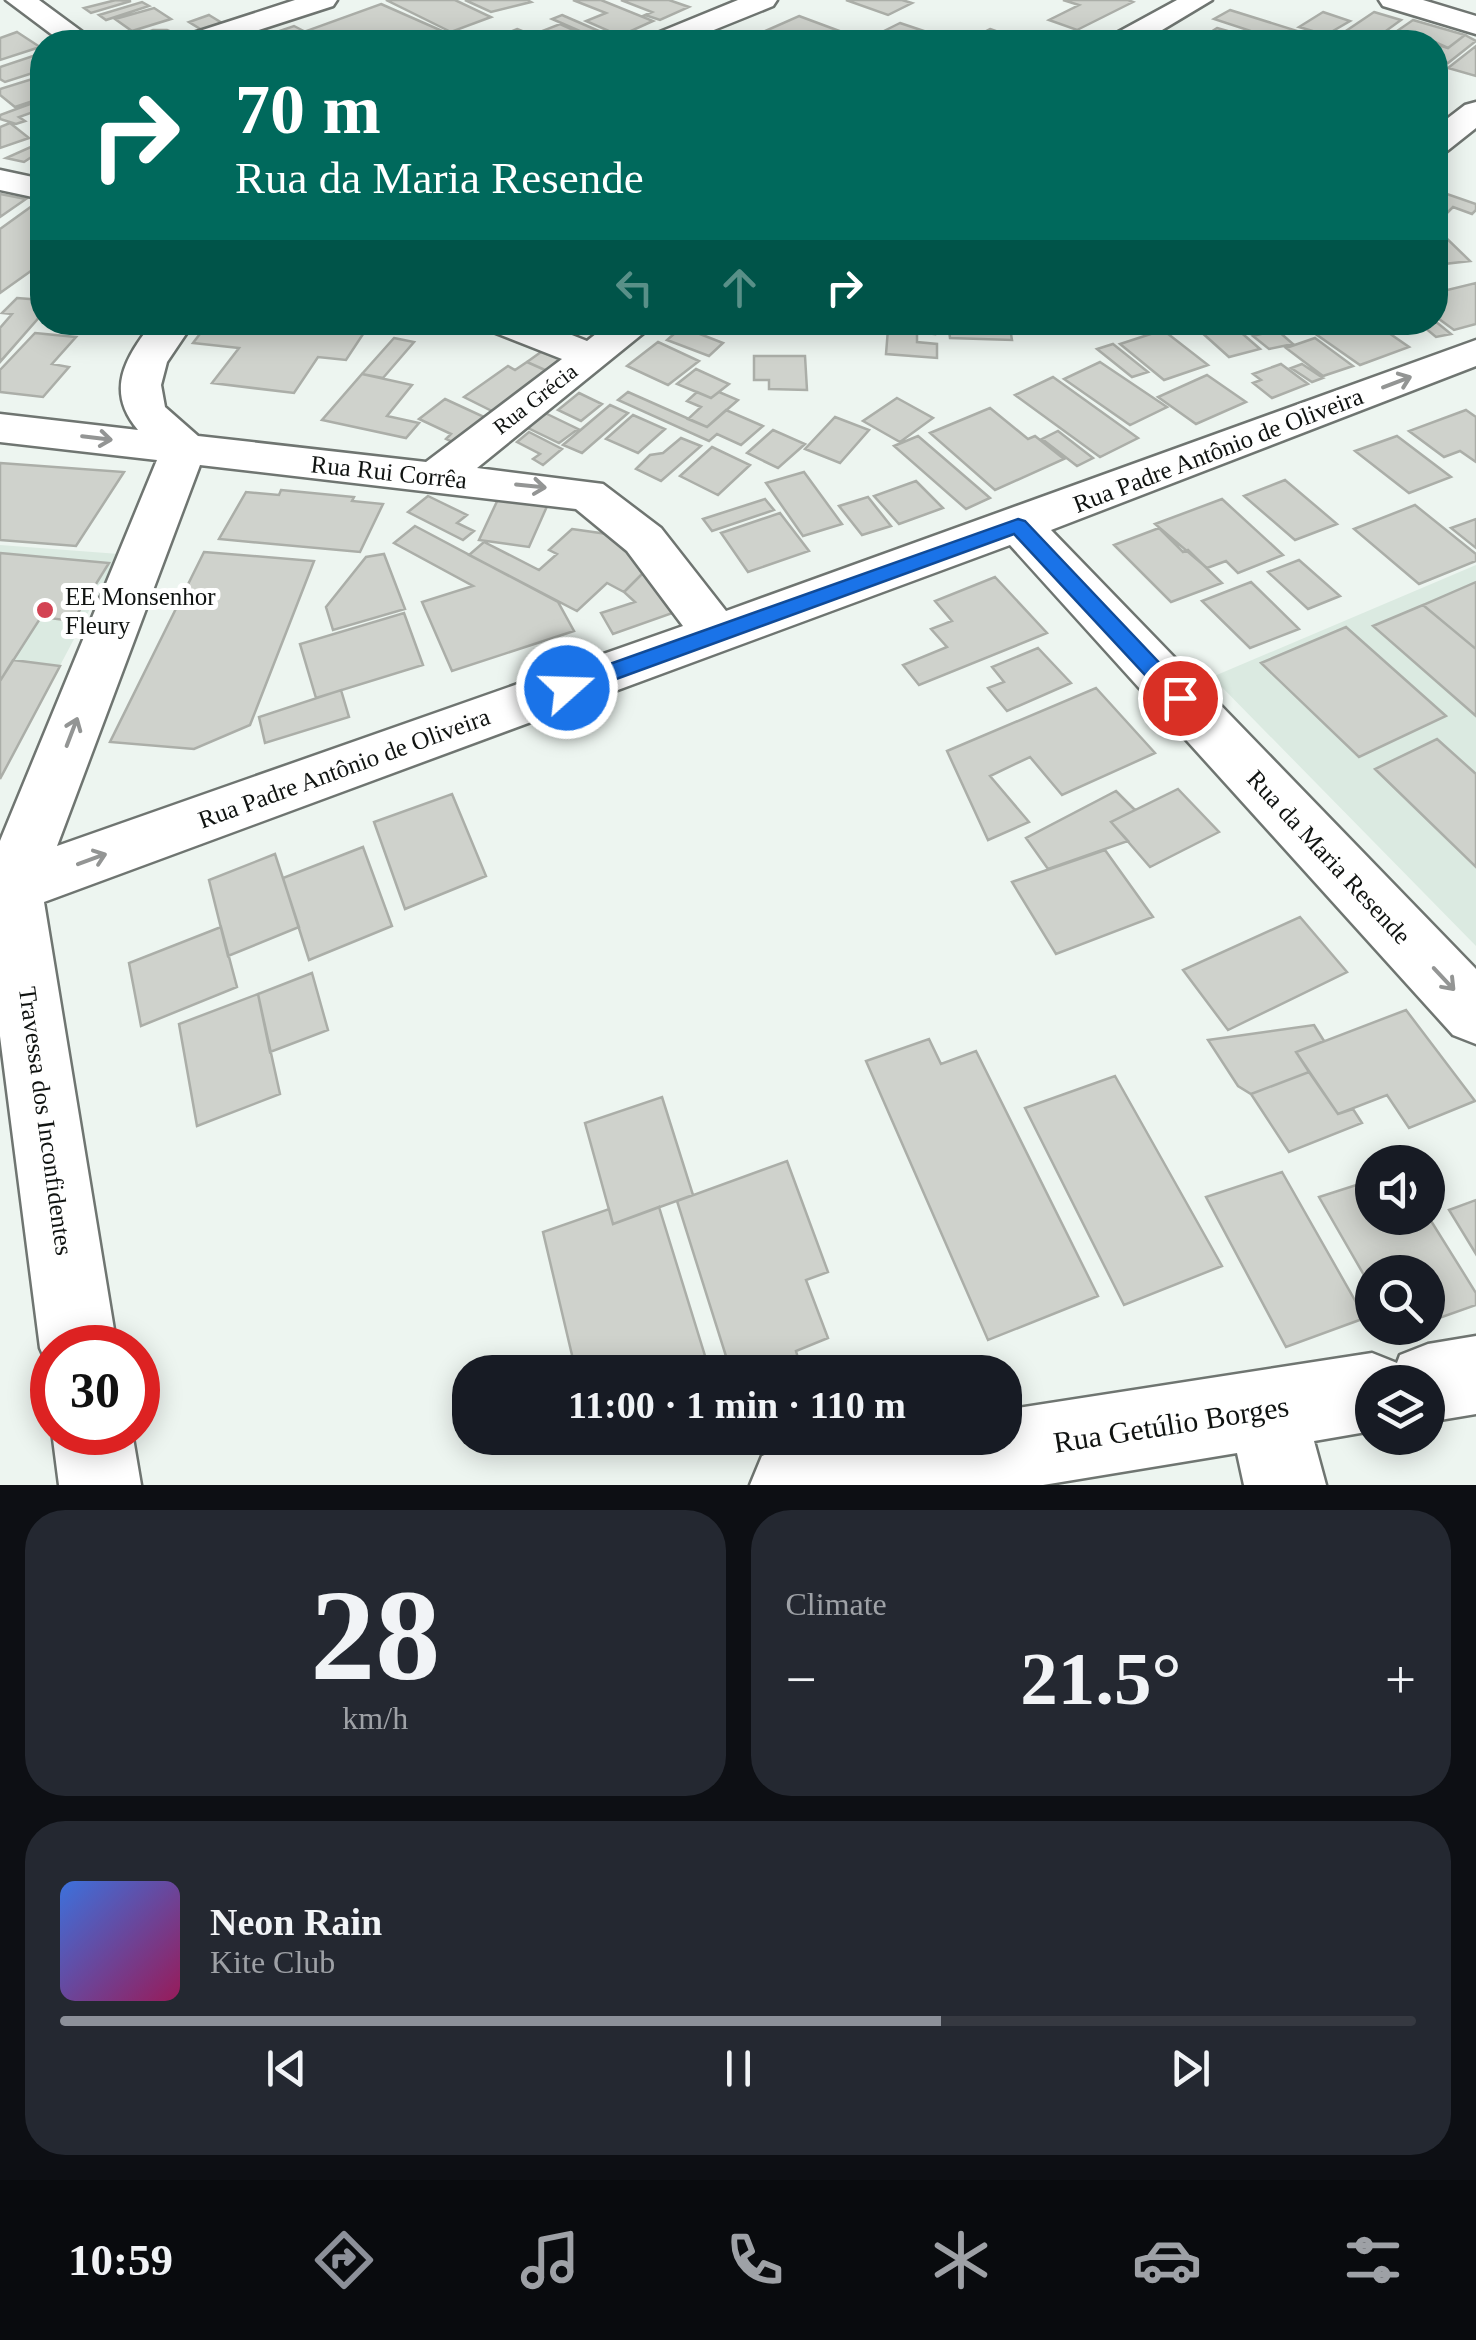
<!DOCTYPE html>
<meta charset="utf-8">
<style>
body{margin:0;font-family:"Times New Roman",serif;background:#242831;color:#f1f3f6;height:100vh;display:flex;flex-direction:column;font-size:38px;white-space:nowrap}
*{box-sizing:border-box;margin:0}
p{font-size:32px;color:#9ea1a6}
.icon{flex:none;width:55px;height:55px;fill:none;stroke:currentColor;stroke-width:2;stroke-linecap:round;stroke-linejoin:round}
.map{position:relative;height:1485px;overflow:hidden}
.side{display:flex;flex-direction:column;gap:25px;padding:25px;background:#0d0f14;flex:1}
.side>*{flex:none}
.guide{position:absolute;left:30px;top:30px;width:1418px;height:305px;border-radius:40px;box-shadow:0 5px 25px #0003;background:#00695c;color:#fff;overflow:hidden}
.controls{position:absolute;left:1355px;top:1145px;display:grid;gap:20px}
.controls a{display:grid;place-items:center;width:90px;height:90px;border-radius:50%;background:#171b24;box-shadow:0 5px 25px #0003;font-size:50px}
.speed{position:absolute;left:30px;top:1325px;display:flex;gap:20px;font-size:50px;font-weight:700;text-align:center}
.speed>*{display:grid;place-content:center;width:130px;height:130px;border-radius:50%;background:#171b24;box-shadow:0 5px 25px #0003;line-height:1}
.speed .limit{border:15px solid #d22;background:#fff;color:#111}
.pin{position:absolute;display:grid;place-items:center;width:85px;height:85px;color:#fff;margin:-42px;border:5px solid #fff;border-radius:50%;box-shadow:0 2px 10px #0007}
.me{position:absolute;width:110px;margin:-55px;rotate:70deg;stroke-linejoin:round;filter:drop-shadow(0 0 8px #0008)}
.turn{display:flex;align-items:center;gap:35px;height:210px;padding:0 40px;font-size:45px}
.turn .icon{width:130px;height:130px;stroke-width:2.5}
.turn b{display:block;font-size:70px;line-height:85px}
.lanes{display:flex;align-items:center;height:95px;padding:0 40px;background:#0003;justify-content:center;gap:50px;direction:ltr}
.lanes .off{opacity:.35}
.big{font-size:75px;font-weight:700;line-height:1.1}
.side .tile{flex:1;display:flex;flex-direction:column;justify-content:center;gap:15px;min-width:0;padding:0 35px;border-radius:40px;background:#242831}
.side .dial{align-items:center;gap:0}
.dial b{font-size:130px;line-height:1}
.song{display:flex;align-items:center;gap:30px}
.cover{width:120px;height:120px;border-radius:15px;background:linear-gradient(135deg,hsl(220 70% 55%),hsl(330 70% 35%))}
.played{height:10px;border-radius:5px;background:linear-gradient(90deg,#8c9099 65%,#363941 65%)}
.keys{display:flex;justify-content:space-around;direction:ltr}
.heat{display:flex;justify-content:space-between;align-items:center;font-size:55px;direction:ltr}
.side .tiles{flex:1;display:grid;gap:25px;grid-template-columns:1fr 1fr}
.tile:last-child{grid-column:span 2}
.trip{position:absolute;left:452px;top:1355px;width:570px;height:100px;border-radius:40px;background:#171b24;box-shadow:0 5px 25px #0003;font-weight:700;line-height:100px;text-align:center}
.tab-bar{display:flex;height:160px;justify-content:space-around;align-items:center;background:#090b0e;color:#9ea1a6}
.tab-bar .icon{width:70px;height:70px}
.tab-bar .on{color:#8c9099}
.tab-bar b{font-size:45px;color:#f1f3f6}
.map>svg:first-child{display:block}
.built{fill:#dbeae1}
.building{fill:#cfd2cc;stroke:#abaea8;stroke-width:2.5}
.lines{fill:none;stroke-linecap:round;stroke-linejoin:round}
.minor-casing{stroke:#6f7571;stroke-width:5}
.minor{fill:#fff;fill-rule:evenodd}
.oneway{stroke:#939594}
.route{fill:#1a73e8;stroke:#114b97;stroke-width:2.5}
.poi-dot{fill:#d34353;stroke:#fff;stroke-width:4}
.labels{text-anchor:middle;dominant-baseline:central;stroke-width:10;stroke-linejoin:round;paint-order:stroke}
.far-street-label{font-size:22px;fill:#101311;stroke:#fff}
.street-label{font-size:25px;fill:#101311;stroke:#fff}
.poi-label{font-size:25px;fill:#101311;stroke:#fff;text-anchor:start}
.near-street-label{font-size:30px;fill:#101311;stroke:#fff}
</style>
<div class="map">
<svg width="1476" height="1485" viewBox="0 0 1476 1485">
<rect width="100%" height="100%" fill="#edf5f0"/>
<path class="built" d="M0,545L119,554L0,779Z
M1476,565V946L1212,677Z"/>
<path class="building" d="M116,0L131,1L91,13L84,8Z
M386,0H455L491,17L451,32Z
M465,0H527L531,2L491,12Z
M573,0H601L653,21L620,36L586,21L606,13Z
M621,0H669L689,7L660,20L645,15L652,12Z
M846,0H902L912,3L888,15Z
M1063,0H1128L1133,2L1077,30L1049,20L1079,5Z
M142,2L149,6L106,20L99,15Z
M381,4L449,34L437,39L427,34L406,42L386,35L366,42H336L309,30Z
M154,8L171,19L132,31L115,19Z
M1230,10L1332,42H1265L1250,37L1257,33L1214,19Z
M1323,12L1350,21L1326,35L1299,27Z
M1374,12L1401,20L1379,36L1372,34L1360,42L1334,39Z
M209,15L222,23L202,30L189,22Z
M562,15L615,38L605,42L552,19Z
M799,16L869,42H790L763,32Z
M1413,20L1465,35L1448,48L1435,42H1381Z
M900,23L939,36L927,42H882L870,38Z
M560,24L600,42H556L537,33Z
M294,26L325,42H268L259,38Z
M1217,28L1235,33L1231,35L1254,42H1195Z
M517,29L549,42H486Z
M990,29L1027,42H965Z
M153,30H167L183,37L149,42L137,36Z
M17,32L40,47L0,60V38Z
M1465,35L1476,41L1448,63L1435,59V44L1448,48Z
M1476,46V76L1448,68Z
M42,53V70L5,82L0,79V67Z
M42,76V98L15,107L0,95V89Z
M30,104L39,110L19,117L25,121L16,124L0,119V115Z
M10,123L29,138L0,148V127Z
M42,142V150L24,162L6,158Z
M1444,193L1476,204V210L1472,214L1453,207L1447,213L1435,209V202Z
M0,194L26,199L0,217Z
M39,201L42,202V263L0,293V229Z
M1435,230H1438L1470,261L1435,265Z
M1476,283V324L1454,330L1435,316V293Z
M17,298L42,300V314L0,362V328L12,314L2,313Z
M1435,321L1451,334L1436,337L1418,322Z
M209,322H371L346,360L318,357L294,393L212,383L239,348L193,343Z
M821,322H875L877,331L822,332Z
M895,322H935V334L917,332V342L937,344V358L886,354L888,329L895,330Z
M948,322H1009L1012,340L950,338Z
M1229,322L1260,349L1229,357L1199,330Z
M1331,322H1373L1409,347L1360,365L1310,330Z
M682,327L723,343L709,356L667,340Z
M1163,330L1208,365L1164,380L1120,344Z
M1277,330L1293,344L1269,349L1253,336Z
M35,333L76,337L52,364L69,367L43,397L0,392V370Z
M394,338L414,342L383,378L362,374Z
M1315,338L1353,366L1323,376L1286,348Z
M658,342L699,361L668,385L627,366Z
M1113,344L1148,372L1132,377L1097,349Z
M548,347L574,360L554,374L527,362Z
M754,356H805L807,390L769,389V380H754Z
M527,362L554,374L498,414L464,397L508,366L515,370Z
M1100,362L1167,407L1130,425L1064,379Z
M1281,364L1308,384L1272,398L1253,383L1261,380L1253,374Z
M1302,364L1323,378L1312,382L1291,368Z
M696,369L729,384L711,398L677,384Z
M362,374L412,385L387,416L419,423L406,438L322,420Z
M1207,375L1246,402L1196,424L1158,397Z
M1053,377L1138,438L1100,457L1015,395Z
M628,392L707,427L726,410L763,426L741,445L717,434L709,441L618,400Z
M697,392L711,398L719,392L738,400L707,427L688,419L701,407L687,401Z
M579,393L602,404L581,421L558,410Z
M897,398L933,418L900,442L863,421Z
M445,399L495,422L463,447L446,439L451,434L419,419Z
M610,405L628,413L582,453L563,445Z
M990,408L1028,439L1035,436L1064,459L995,490L930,433Z
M1466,410L1476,417V462L1460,451L1444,457L1409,431Z
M543,412L578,429L559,443L524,426Z
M633,415L665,429L638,453L606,439Z
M835,417L869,430L840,463L805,449Z
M773,430L805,444L778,468L747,453Z
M1058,431L1093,458L1077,466L1042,439Z
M529,432L562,449L543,465L533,459L540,454L517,442Z
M918,436L990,498L966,509L894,446Z
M1397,436L1451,477L1409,493L1355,451Z
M681,438L701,446L661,481L636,469L650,455L663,453Z
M712,447L750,465L718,495L680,476Z
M0,463L124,472L76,546L0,540Z
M804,472L842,524L803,536L766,483Z
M1285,480L1337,524L1295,540L1244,496Z
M916,481L943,508L899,524L874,496Z
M281,490L354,497L352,501L383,504L360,552L219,539L246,492L279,495Z
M428,496L467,515L457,523L474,531L463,540L408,512Z
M499,497L548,504L529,547L479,540Z
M868,497L891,526L862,535L839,506Z
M765,499L774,510L712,531L703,519Z
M1222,499L1283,555L1238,573L1226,561L1207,568L1155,524Z
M1415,505L1476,554V561L1419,584L1354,529Z
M780,513L809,551L748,572L721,533Z
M1476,519V548L1451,528Z
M415,526L558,602L574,631L452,671L422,602L473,586L394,543Z
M1159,528L1183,552L1188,550L1222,583L1171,602L1114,545Z
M572,529L607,534L646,570L624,592L607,583L577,611L469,555L484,542L539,570L557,554L549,550Z
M204,552L314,561L250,725L194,749L110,742Z
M0,553L109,563L73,621L41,617L0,681Z
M384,554L405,609L333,630L326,607L366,557Z
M1299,560L1340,596L1308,609L1268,572Z
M646,570L681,610L613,634L601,613L635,602L624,592Z
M995,577L1047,633L919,685L903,665L947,647L931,629L952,621L935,601Z
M1251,582L1299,629L1250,648L1202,601Z
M1476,582V649L1423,605Z
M1423,605L1476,649V716L1373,626Z
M404,613L423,665L316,698L300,644Z
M1346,627L1446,716L1359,757L1261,663Z
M1038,648L1071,683L1007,711L988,688L1004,682L992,667Z
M13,660L60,666L0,779V681Z
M1096,688L1155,753L1062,795L1030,757L990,776L1029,822L988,840L947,751Z
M341,690L349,717L265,743L259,717Z
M1437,739L1476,774V867L1375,769Z
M1178,789L1219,832L1150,867L1111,822Z
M1116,791L1135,810L1111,822L1128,841L1048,869L1026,838Z
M452,794L486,876L405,909L374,822Z
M363,847L392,926L309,960L283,878Z
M1105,850L1153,917L1056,954L1012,882Z
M275,854L299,927L228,956L209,880Z
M1300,917L1347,972L1228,1030L1183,970Z
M221,927L237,987L141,1026L129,963Z
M312,973L328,1030L270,1052L258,994Z
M258,994L280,1094L197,1126L179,1024Z
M1406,1010L1475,1101L1409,1128L1387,1095L1338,1114L1296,1052Z
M1314,1025L1324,1041L1296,1052L1309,1072L1251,1094L1238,1086L1208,1040Z
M929,1039L941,1064L976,1051L1098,1296L988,1340L866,1061Z
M1309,1072L1338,1114L1353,1109L1362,1123L1289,1152L1251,1094Z
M1115,1076L1222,1266L1124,1305L1025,1108Z
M662,1097L693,1195L613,1224L585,1123Z
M787,1161L828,1272L806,1280L828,1338L796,1351L802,1372H731L677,1201Z
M1282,1172L1365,1318L1286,1347L1206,1197Z
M1372,1180V1218L1428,1216L1476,1293V1305L1428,1322V1272H1372V1289L1319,1197Z
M1476,1200V1254L1449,1210Z
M659,1207L710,1372H576L543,1232L609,1209L613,1224Z"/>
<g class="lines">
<g class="minor-casing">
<path id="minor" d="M6,0H39L96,42H62Z
M295,0H337L333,6L222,42H179L184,36Z
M738,0H777L773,6L684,42H645L650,36Z
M1177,0H1212L1142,42H1106L1111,36Z
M1379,0H1423L1476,16V34L1383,6Z
M1476,102V128L1447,151L1435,154V128L1465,105Z
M0,170L42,179V199L0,190Z
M153,322H194L167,362L161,385L165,407L198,436L426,462L562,359L488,330L482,322H539L587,341L611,322H657L477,468L603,484L661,528L726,611L1476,340V366L1051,530L1476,969V1044L1453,1035L1010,545L44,902L117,1348H52V1375L40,1348L0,1036V841L157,460L0,442V414L138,430C105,391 125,358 153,322ZM200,465L576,509L627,551L683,626L57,846Z
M1476,1336V1414L1428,1422V1382H1372V1431L1314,1441L1326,1485H1244L1237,1453L1043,1485H750L762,1456C837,1425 926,1438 1005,1438V1410L1372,1353L1397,1363L1400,1355L1428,1344Z
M52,1431L132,1432L141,1485H59Z"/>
</g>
<use href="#minor" class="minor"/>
</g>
<defs><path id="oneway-shaft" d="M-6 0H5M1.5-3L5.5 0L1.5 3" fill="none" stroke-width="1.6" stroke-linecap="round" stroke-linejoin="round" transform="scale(2.5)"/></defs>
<g class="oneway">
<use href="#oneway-shaft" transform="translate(1397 382) rotate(-21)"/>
<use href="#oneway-shaft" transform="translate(97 438) rotate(7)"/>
<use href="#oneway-shaft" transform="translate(531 486) rotate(6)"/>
<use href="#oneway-shaft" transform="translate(72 732) rotate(-69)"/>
<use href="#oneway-shaft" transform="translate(92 859) rotate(-20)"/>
<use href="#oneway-shaft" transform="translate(1444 979) rotate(47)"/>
</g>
<path class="route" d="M1018,519L1025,521L1187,692L1191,698L1187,704H1172L1014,534L575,694L567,696L556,688L559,682Z"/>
<circle class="poi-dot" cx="45" cy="610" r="10"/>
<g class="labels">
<g class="far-street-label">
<text transform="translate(535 399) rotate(-38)">Rua Grécia</text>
</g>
<g class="street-label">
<text transform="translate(1218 450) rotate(-21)">Rua Padre Antônio de Oliveira</text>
<text transform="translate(389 472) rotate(6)">Rua Rui Corrêa</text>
<text transform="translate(344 768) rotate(-20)">Rua Padre Antônio de Oliveira</text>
<text transform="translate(1329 857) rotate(47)">Rua da Maria Resende</text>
<text transform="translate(46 1121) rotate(82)">Travessa dos Inconfidentes</text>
</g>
<g class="poi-label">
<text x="65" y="596">EE Monsenhor<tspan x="65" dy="29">Fleury</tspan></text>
</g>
<g class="near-street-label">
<text transform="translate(1171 1424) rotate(-9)">Rua Getúlio Borges</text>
</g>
</g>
</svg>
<div class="controls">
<a><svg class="icon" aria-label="sound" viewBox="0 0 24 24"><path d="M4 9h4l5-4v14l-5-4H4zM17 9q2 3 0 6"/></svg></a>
<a><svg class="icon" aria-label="search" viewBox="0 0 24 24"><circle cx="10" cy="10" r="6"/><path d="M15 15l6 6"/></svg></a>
<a><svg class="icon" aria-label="layers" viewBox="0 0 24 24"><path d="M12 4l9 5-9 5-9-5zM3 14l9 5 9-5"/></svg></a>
</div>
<div class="speed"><div class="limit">30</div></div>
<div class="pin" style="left:1180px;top:698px;background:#d93025"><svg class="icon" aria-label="arrive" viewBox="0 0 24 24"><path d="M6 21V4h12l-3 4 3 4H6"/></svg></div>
<svg class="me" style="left:567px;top:688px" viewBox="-20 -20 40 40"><circle r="17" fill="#1a73e8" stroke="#fff" stroke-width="3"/><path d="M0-11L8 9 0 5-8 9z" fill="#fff"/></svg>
<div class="trip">11:00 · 1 min · 110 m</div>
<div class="guide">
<div class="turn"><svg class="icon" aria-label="right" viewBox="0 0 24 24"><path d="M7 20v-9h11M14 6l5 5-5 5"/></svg><div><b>70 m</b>Rua da Maria Resende</div></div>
<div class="lanes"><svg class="icon off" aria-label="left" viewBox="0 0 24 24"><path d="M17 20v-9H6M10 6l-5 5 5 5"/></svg><svg class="icon off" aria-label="ahead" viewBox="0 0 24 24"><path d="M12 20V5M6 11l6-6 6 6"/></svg><svg class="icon" aria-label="right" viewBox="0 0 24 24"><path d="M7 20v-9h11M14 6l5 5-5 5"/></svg></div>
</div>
</div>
<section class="side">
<div class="tiles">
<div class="tile dial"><b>28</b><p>km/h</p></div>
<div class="tile"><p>Climate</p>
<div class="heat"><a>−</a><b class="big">21.5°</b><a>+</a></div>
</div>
<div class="tile">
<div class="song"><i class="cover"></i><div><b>Neon Rain</b><p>Kite Club</p></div></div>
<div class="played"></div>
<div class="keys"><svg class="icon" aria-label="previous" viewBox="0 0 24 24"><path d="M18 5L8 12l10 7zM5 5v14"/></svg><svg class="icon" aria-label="pause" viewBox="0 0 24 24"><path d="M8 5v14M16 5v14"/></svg><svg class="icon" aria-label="next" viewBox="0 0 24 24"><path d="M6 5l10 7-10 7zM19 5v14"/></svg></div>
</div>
</div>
</section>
<nav class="tab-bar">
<b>10:59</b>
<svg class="icon on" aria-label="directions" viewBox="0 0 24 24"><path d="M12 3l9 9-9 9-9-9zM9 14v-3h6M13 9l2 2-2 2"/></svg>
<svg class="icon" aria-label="music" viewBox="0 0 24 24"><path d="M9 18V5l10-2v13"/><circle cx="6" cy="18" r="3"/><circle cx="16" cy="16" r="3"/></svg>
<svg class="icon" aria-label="phone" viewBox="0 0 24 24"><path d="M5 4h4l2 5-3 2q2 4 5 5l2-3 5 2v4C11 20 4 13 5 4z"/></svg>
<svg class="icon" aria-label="climate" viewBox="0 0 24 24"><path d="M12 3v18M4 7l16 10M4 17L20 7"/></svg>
<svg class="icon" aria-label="car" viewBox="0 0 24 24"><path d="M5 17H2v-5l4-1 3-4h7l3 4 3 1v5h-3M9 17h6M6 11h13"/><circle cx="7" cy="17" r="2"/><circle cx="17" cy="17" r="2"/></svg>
<svg class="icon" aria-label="filters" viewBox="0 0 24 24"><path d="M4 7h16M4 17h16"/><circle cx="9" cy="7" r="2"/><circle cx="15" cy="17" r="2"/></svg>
</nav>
